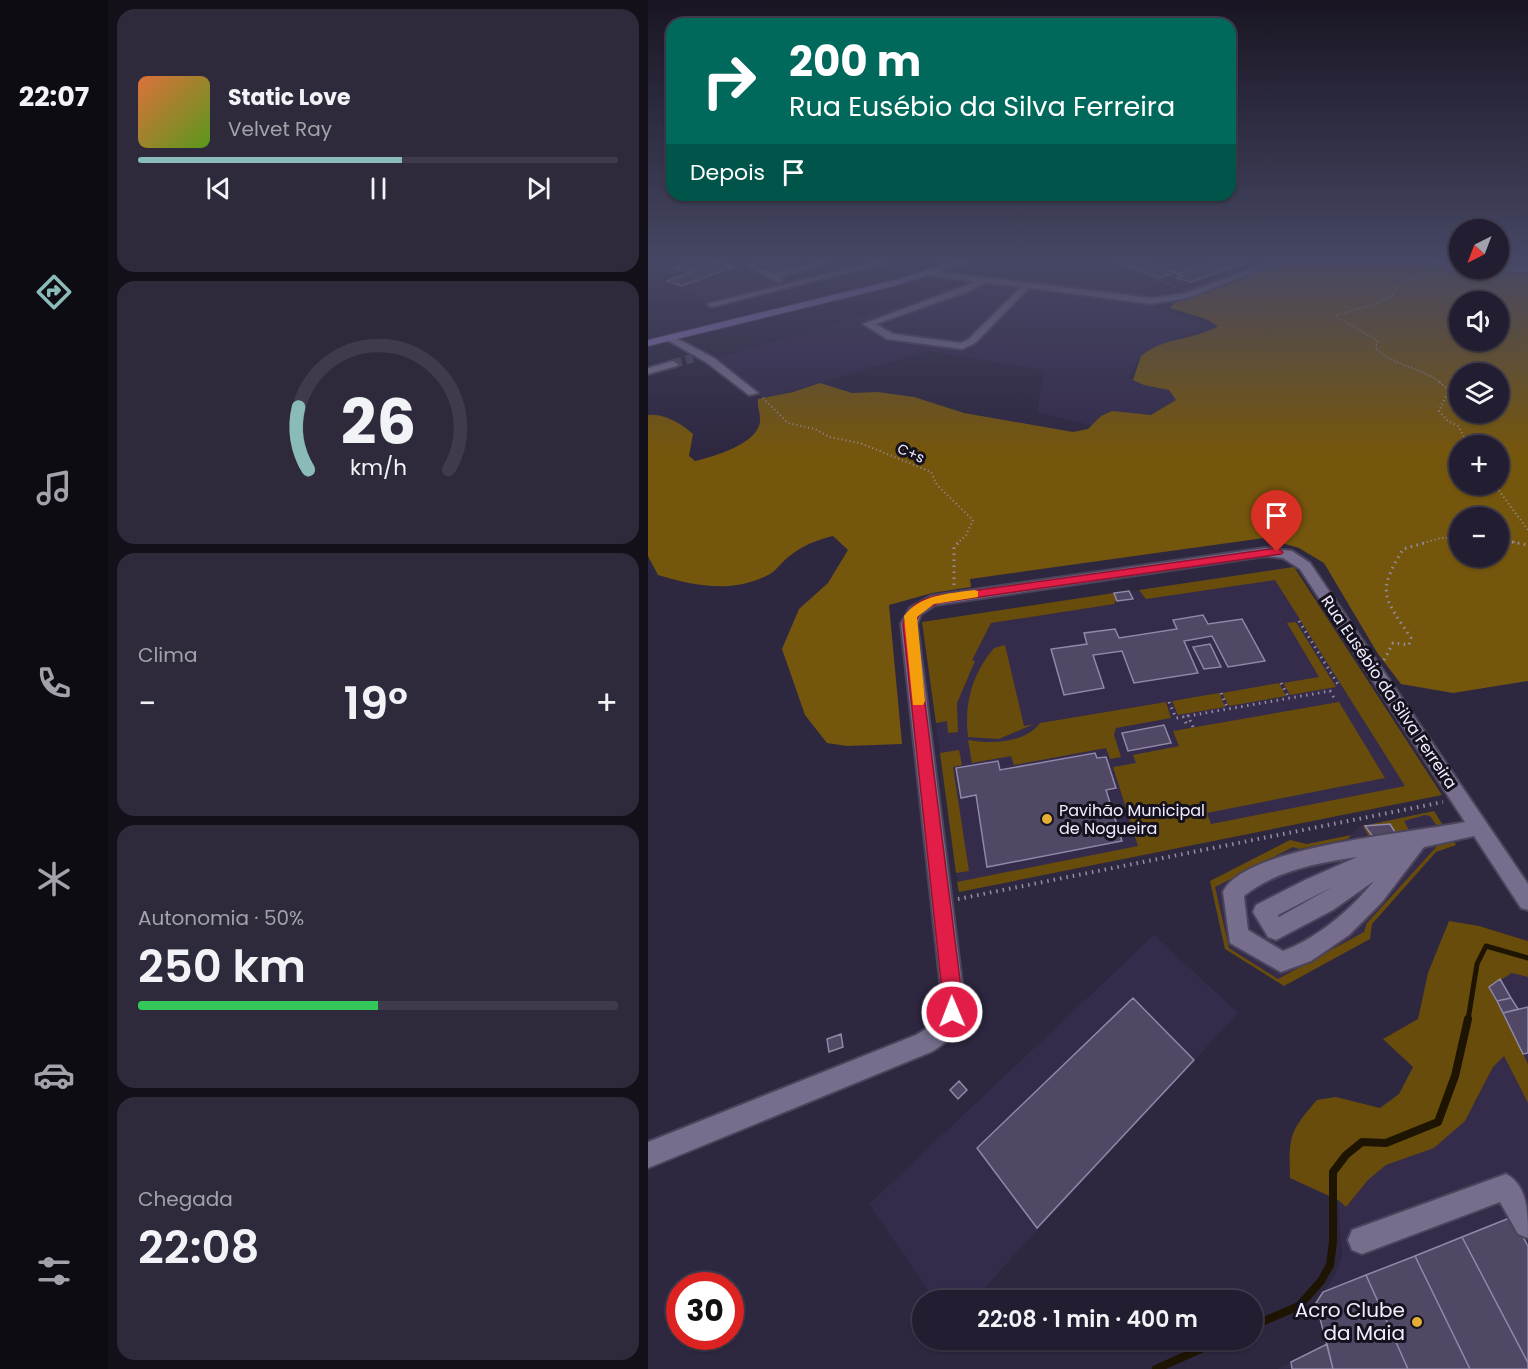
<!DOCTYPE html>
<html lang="pt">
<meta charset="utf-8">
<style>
body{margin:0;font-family:Poppins,sans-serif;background:#2e2a3c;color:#f1f3f6;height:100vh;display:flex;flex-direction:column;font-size:22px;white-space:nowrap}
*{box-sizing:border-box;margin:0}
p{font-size:20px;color:#a2a2ab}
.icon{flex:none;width:33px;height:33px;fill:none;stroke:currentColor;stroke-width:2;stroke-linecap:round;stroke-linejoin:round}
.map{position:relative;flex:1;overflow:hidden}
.details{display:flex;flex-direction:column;gap:9px;padding:9px;background:#13101a;width:540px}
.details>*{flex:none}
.banner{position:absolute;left:18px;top:18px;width:570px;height:183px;border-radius:18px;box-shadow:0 2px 4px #0004,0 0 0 2px #3f3b4c;background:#00695c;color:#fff;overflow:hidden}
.needle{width:39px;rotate:222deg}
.buttons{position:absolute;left:801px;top:219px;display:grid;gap:12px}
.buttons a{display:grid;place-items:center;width:60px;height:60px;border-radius:50%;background:#221d30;box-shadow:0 2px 4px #0004,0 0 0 2px #3f3b4c;font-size:30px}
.speed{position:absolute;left:18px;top:1272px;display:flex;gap:12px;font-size:30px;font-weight:700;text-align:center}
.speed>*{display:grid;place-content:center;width:78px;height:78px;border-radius:50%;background:#221d30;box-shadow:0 2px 4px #0004,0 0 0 2px #3f3b4c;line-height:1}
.speed .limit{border:9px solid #d22;background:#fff;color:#111}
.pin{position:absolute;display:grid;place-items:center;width:51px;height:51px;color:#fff;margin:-62px -26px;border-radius:50% 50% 50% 0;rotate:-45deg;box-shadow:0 0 6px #0007}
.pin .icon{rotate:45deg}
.me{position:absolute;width:66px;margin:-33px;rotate:359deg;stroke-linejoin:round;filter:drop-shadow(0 0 4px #0008)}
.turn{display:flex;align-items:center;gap:21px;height:126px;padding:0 24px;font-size:27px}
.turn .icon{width:78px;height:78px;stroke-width:2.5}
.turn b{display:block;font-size:42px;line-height:51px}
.then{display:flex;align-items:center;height:57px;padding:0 24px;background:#0003;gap:12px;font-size:22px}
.big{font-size:45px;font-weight:600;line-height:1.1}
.details .tile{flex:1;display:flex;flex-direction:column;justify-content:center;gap:9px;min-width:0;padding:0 21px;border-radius:18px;background:#2e2a3c}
.details .dial{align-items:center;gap:0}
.dial svg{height:156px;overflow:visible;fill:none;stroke:#3f3b4c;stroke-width:7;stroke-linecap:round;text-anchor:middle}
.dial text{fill:#f1f3f6;stroke:none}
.song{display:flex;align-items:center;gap:18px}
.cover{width:72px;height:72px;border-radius:9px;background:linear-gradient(135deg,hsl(20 70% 55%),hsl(90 70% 35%))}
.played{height:6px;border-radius:3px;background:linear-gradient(90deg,#8bbbb9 55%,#3f3b4c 55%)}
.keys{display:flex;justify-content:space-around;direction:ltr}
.heat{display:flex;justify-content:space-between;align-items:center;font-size:33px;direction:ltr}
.charge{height:9px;border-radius:4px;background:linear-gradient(90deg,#34c759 50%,#3f3b4c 0)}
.trip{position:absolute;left:264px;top:1290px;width:351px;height:60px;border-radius:30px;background:#221d30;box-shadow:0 2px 4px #0004,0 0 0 2px #3f3b4c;font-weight:600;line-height:60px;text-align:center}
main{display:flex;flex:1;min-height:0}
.tab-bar{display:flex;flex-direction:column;width:108px;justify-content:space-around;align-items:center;background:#0e0c13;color:#a2a2ab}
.tab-bar .icon{width:42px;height:42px}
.tab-bar .selected{color:#8bbbb9}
.tab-bar b{font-size:27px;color:#f1f3f6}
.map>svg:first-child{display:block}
.built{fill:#352b4b}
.green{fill:#674c0c}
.forest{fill:#75560d;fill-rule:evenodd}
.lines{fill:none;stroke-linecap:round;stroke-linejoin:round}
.stream-far1{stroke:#1e1402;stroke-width:5}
.stream{stroke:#1e1402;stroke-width:8}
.building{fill:#504865;stroke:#9088a7;stroke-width:1.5}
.minor-tunnel{stroke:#4b455c;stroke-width:9;stroke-dasharray:9 4.5;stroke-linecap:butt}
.minor-casing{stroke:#4b445a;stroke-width:4}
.major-casing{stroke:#4b445a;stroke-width:2}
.path-far3{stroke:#948ea3;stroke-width:1.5;stroke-dasharray:1 2;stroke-linecap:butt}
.path-far2{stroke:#948ea3;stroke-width:2;stroke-dasharray:1 3;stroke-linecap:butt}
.path-far1{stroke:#948ea3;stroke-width:3;stroke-dasharray:1.5 4.5;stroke-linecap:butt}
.path{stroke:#948ea3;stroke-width:4;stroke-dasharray:1.5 5;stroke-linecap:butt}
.minor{fill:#766e8c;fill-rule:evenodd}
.major{fill:#8572b1;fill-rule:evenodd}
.route{fill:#e11d48;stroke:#92132f;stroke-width:1.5}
.slow{fill:#f59e0b}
.poi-dot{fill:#e4ad35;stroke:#15121e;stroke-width:2}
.labels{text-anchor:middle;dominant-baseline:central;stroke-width:6;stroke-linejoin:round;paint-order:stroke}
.far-street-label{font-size:14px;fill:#f1ecfe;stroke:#15121e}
.street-label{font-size:16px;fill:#f1ecfe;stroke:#15121e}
.poi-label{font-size:16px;fill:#f1ecfe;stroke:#15121e;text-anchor:start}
.near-poi-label{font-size:20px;fill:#f1ecfe;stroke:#15121e;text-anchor:end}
</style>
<main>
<nav class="tab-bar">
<b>22:07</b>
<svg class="icon selected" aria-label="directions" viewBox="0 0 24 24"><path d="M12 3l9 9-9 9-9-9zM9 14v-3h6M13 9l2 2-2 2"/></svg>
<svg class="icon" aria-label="music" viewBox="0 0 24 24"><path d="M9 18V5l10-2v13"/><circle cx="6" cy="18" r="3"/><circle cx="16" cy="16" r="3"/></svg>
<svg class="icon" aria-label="phone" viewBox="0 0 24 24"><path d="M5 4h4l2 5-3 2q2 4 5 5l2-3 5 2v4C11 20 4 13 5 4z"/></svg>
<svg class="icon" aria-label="climate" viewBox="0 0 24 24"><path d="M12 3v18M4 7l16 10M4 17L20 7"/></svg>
<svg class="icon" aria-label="car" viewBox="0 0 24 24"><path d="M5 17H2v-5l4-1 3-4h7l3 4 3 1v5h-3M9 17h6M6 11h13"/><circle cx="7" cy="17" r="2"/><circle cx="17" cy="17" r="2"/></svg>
<svg class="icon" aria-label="filters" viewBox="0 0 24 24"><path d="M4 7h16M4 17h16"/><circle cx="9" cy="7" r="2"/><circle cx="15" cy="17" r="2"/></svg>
</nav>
<section class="details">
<div class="tile">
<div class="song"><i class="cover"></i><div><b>Static Love</b><p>Velvet Ray</p></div></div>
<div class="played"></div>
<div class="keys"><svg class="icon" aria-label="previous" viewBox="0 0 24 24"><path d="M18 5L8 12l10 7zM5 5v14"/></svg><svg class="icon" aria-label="pause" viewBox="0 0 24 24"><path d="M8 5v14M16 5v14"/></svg><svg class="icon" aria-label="next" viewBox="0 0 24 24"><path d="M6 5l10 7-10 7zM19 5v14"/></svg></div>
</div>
<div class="tile dial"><svg viewBox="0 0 100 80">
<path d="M14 69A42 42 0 1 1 86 69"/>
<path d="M14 69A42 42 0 0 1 9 37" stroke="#8bbbb9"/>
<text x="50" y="56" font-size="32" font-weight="700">26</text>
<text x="50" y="72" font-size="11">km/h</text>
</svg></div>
<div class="tile"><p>Clima</p>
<div class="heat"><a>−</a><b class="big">19°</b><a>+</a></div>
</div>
<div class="tile"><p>Autonomia · 50%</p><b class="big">250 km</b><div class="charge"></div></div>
<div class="tile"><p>Chegada</p><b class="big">22:08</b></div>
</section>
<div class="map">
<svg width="880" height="1369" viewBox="0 0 880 1369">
<rect width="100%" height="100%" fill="#2e2740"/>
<path class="built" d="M32,259H240L67,307L23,281Z
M381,259H450L496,277L485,281L505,289L490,295L501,304L560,326L494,353L481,378L544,394L506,440L389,412L396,370L280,351L116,399L69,358L313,288L331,275Z
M646,567L794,795L311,892L274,622Z
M786,811L808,845L788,852L724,924L722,939L636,986L577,949L562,881L642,840L659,844L703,835L712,826Z
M506,935L590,1013L325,1300H287L221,1204Z
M864,973L880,977V1064L841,987Z
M856,1055L880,1103V1369H629L679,1343L668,1303L687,1275L694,1255L690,1200L698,1207L720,1180L738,1165L786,1148L828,1102L845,1066Z"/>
<path class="green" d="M646,567L794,795L311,892L309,882L490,846L465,767L488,763L485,755L531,746L525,731L691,702L737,778L559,813L563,824L757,786L627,580L498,599L491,590Z
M466,593L468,600L466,604L343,623L324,660L327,661L309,703L310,732L300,733L299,721L288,723L274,622Z
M648,622L688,687L642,695L635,683L671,677L639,623Z
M357,645L376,726L386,724L351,739L320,737C316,703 324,674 346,648Z
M631,683L638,696L581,706L574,693Z
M571,693L577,707L530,715L524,701Z
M518,702L523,718L468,728L466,735L473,757L462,759L458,748L366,765L363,756L324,763L320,740C343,744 376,744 392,723Z
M311,750L314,765L305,767L321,871L308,873L292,753Z
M786,811L796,827L786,829L789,826L782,816L777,815L756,821L763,834L750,837L742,824L718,826L728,841L724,842L715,826Z
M703,835L700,839L651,849L645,847L567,887L581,948L630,979L716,932L719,923L790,845L805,840L808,845L788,852L724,924L722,939L636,986L577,949L562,881L642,840L659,844Z
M801,921L831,926L880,941V977L864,973L841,987L880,1064V1103L856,1056L845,1067L817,1121L786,1148L738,1165L720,1180L698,1207L690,1200L642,1178C641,1136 641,1132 669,1100L688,1097L732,1108L751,1094L765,1067L735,1039L770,1019L780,973Z"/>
<path class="forest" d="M645,259H811L812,268H850L851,259H880V681L805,693L753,684L730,654L676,563L651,548L616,538L322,579L323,587L284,593L241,605L254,744L199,746L179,743L157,715L134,649L151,609L180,583L200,550L185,536C169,540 155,545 143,555C135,560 130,569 122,574C85,594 47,586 10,575L0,556V415C16,413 34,424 45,434L41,456L47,461C65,457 109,444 112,422C113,415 109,407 110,399L145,392L172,383L204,393L230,392L266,397L316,413L425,432L440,429L453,416L464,411L503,415L528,400L521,390L496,385L485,380L493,356C515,337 547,340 570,326L558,319L522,308L526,303ZM812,302H850V340H812ZM812,374H850V412H812ZM812,446H850V484H812ZM812,518H850V556H812Z"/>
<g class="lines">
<path class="stream-far1" d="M820,1020L829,964L838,946L880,958"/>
<path class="stream" d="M604,1326L651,1306L673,1281L682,1265L685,1242V1172L698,1155L714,1142L738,1143L790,1122L807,1076L820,1019
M508,1369L573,1340"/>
</g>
<path class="building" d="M52,259H80L41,273L26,268Z
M98,259H134L146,263L129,269Z
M463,259H492L528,272L512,278Z
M574,259H609L543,282L528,278L534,276L529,274Z
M70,262L85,267L34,286L19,281Z
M481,591L485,599L469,601L466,593Z
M555,615L560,624L594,619L617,661L580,667L564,636L536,641L550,673L486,683L474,651L445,655L456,688L416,695L403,649L439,644L436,633L467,629L471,638L529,629L525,620Z
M562,644L573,667L556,669L545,647Z
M516,725L523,743L480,751L474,733Z
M447,753L449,758L458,757L468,788L458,790L474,841L339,867L328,795L313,798L308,768L350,761L352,770Z
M742,824L750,837L728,841L717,826Z
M852,979L863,998L849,1001L841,987Z
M485,998L546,1060L389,1228L329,1148Z
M863,998L870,1009L855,1013L849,1001Z
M880,1007V1053L875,1054L855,1013Z
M193,1034L195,1047L181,1052L179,1039Z
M311,1081L319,1090L310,1099L302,1090Z
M864,1217L880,1246V1363L814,1237Z
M814,1237L880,1363V1369H822L767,1256Z
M767,1256L822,1369H760L718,1275Z
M718,1275L760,1369H685L668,1303L675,1292Z
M679,1344L685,1369H644L643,1362Z"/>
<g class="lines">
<path class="minor-tunnel" d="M25,364L45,358"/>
<g class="minor-casing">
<path id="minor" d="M181,259H194L131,277L135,280L131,283L100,267L107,265L124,273Z
M240,259H253L64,307L59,304Z
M283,259H295L311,265L307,267Z
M630,259H641L540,298L503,304L381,288L327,343L314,349L239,339L215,324L327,282L276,275L279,270L503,298L535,294ZM337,283L373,287L321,339L313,343L245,334L228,324L322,291Z
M756,259H773L812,265V268L880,266V272L812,271Z
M24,336L66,358L110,393L101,395L58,362L21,341L19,339Z
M25,361L30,364L29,366L0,374V368Z
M617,548L644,551L662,563L880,884V910L873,908L826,836L776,847L734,902L701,935L663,961L633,972L582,943L575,892C596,846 767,833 817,822L652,569L635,558L617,556L287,605L273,614L269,624L316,999C314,1022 304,1041 283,1052L0,1168V1142L268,1035C283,1027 292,1017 294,999L253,624L262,608L283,596ZM709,857L657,880L608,905L605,912L620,937L628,940L685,910L726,881C701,911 671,937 635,951L600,930L596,896C628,870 670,863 709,857ZM686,886L631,917L630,915Z
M858,1174C880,1185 880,1214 880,1238L870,1234L852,1202L714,1254L704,1250L700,1240L704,1230Z"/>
</g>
<g class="major-casing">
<path id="major" d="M317,259H332L246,286L0,346V340L239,282Z"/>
</g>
<path class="path-far3" d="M457,259L529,287
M784,272L753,282L744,296L729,303L687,316L729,340L728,349C746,366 773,367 793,383"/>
<path class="path-far2" d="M791,382L801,390L791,411L800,421L810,426L821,446
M115,398L140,423L167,429L181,437L212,443L283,472L289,485L325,520L318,535L310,543
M846,484L880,530
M850,539L871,543
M775,543L793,538L812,537"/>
<path class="path-far1" d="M864,542L880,545
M306,585V547L311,542
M651,621L691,686
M736,660L745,643L761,645L763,638C736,597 728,594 755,549L780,542
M633,683L641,698
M573,693L580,709
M521,702L528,718L535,717L540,727
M545,727L540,716L682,691L688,701"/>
<path class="path" d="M310,899L795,802"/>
<use href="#minor" class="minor"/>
<use href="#major" class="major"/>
</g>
<linearGradient id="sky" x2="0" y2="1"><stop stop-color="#191523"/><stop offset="0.58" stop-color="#464764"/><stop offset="1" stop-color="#464764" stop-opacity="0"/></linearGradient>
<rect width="880" height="450" fill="url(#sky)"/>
<path class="route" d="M629,548L635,552L633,554L290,603C279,608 271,611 267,624L312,980L313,1012L310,1019L304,1022L297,1019L255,624C260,607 271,600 288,596Z"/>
<path class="slow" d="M326,590L330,591V597L286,604L269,617L277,701L275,705H265L256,616C273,594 300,594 326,590Z"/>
<g class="poi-dot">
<circle cx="399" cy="819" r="6"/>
<circle cx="769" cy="1322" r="6"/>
</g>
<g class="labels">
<g class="far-street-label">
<text transform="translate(263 453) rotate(24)">C+s</text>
</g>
<g class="street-label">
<text transform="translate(741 692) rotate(56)">Rua Eusébio da Silva Ferreira</text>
</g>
<g class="poi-label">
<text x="411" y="810">Pavihão Municipal<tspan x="411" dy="18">de Nogueira</tspan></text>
</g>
<g class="near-poi-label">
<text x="757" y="1310">Acro Clube<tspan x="757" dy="23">da Maia</tspan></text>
</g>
</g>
</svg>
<div class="buttons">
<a><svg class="needle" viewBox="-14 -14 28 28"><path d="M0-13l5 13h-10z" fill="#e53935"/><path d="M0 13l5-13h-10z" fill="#a2a2ab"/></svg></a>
<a><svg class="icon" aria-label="sound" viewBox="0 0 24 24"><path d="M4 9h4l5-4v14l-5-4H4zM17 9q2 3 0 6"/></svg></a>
<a><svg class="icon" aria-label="layers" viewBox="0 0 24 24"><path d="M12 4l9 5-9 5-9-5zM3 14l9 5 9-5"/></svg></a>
<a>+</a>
<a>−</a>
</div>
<div class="speed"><div class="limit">30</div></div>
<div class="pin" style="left:629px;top:552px;background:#d93025"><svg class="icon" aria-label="arrive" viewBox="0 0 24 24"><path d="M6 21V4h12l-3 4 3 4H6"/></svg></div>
<svg class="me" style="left:304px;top:1012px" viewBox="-20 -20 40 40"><circle r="17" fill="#e11d48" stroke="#fff" stroke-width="3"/><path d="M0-11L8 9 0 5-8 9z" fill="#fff"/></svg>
<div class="trip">22:08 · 1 min · 400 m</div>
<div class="banner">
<div class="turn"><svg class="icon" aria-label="right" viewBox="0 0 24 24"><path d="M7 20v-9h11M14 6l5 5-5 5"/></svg><div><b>200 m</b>Rua Eusébio da Silva Ferreira</div></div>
<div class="then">Depois<svg class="icon" aria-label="arrive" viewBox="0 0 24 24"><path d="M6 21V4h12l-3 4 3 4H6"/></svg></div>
</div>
</div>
</main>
